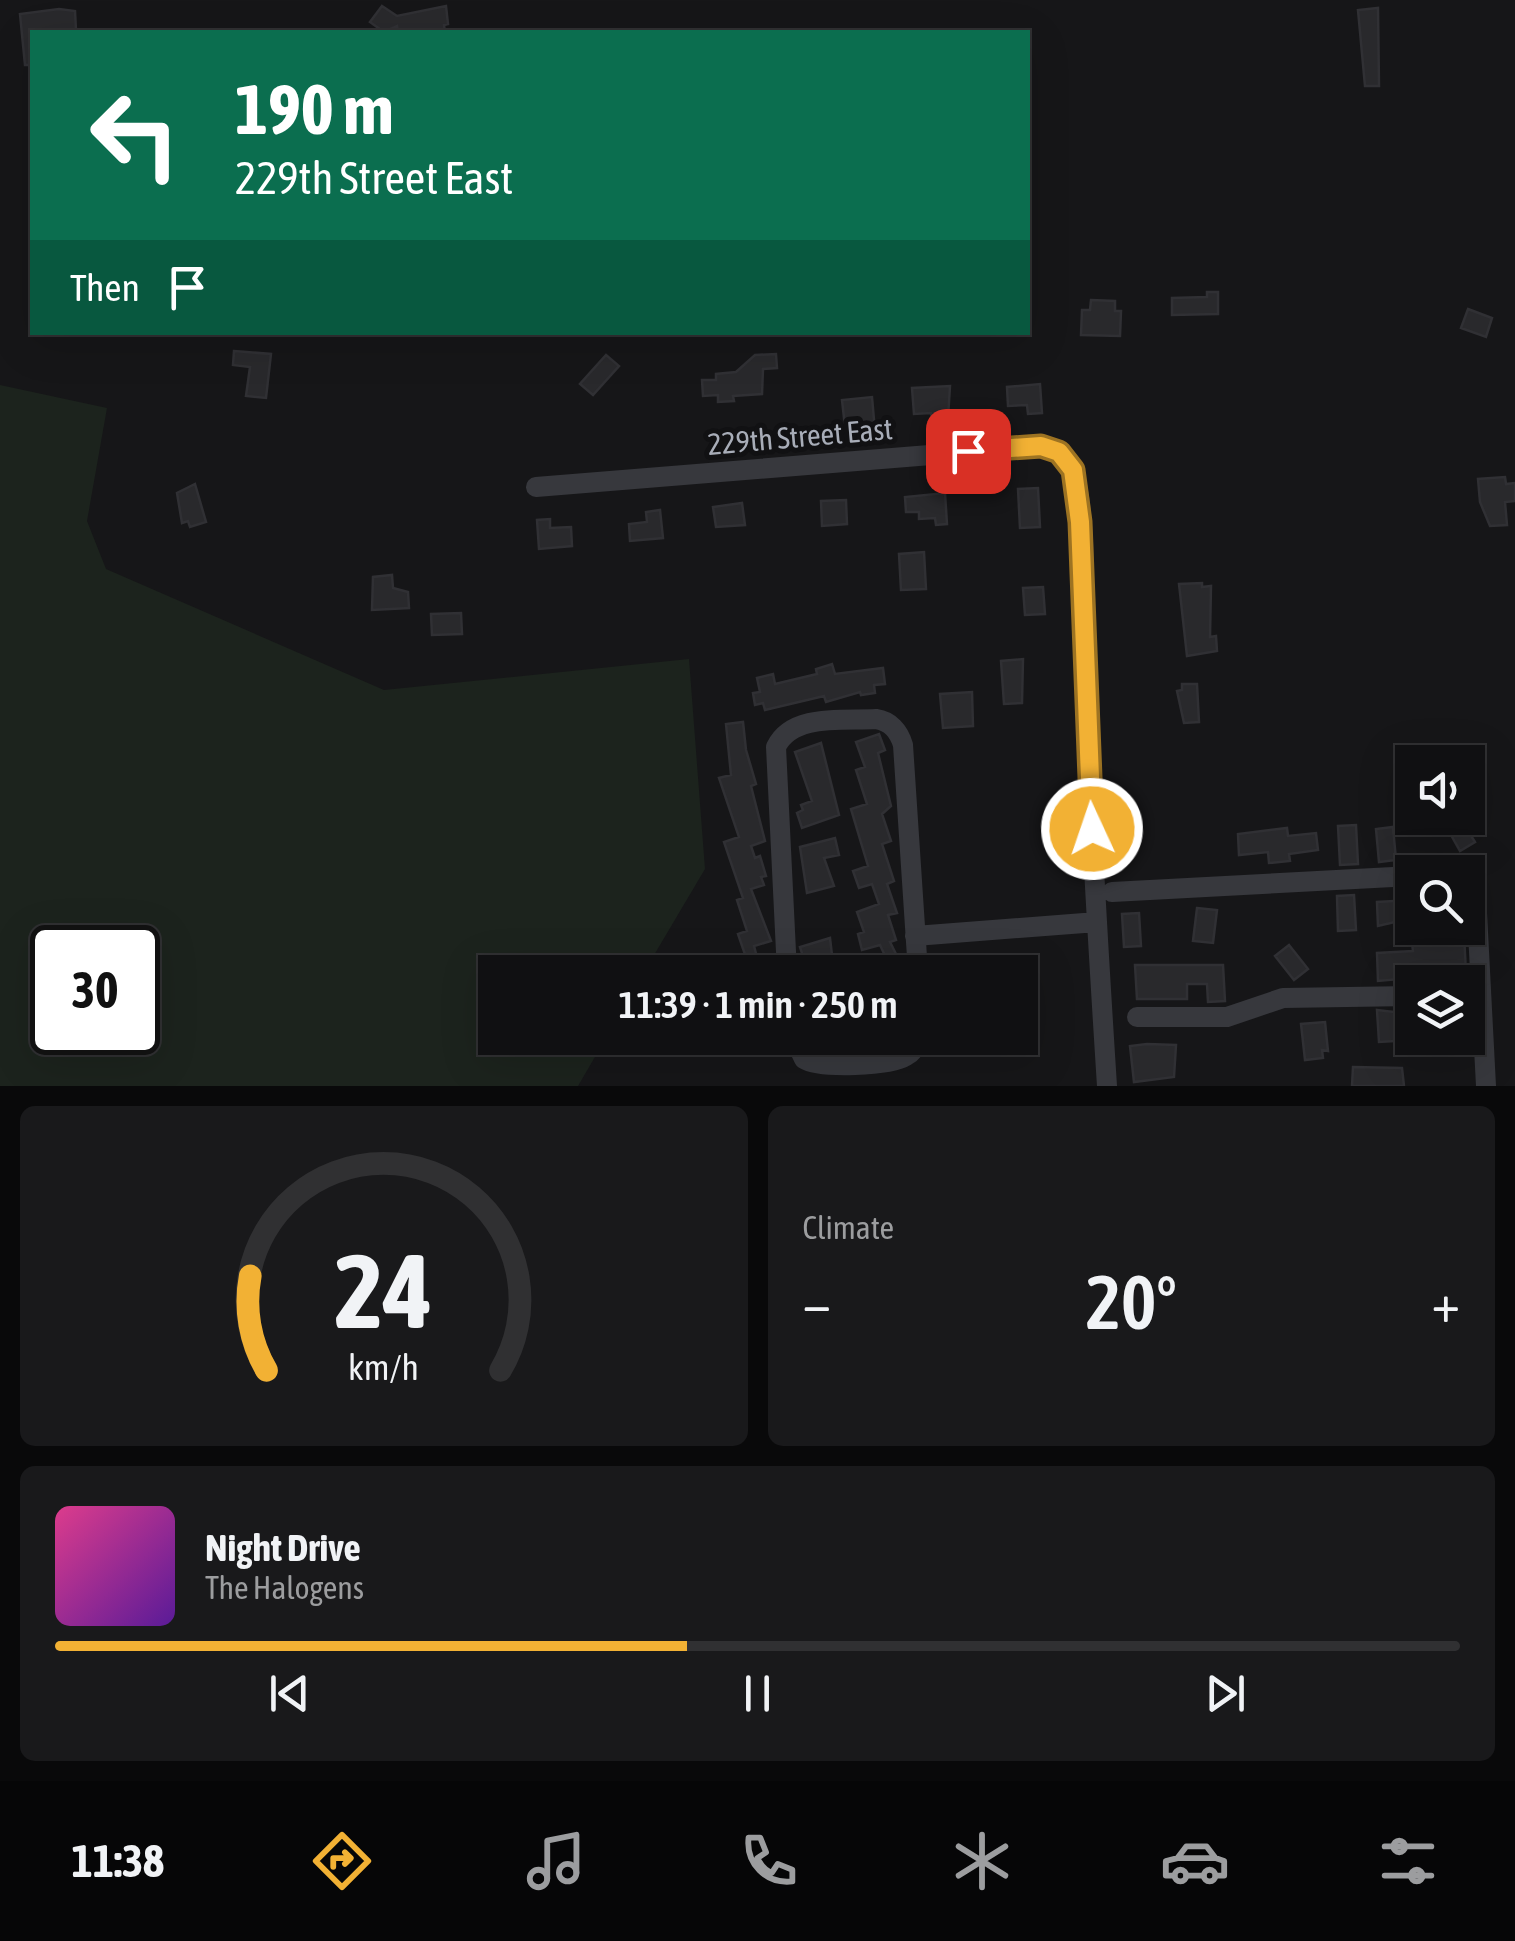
<!DOCTYPE html>
<meta charset="utf-8">
<style>
body{margin:0;font-family:"Asap Condensed",sans-serif;background:#19191b;color:#f1f3f6;height:100vh;display:flex;flex-direction:column;font-size:38px;white-space:nowrap}
*{box-sizing:border-box;margin:0}
p{font-size:32px;color:#9c9d9f}
.icon{flex:none;width:55px;height:55px;fill:none;stroke:currentColor;stroke-width:2;stroke-linecap:round;stroke-linejoin:round}
.map{position:relative;height:1086px;overflow:hidden}
.sheet{display:flex;flex-direction:column;gap:20px;padding:20px;background:#09090a;flex:1}
.sheet>*{flex:none}
.top-card{position:absolute;left:30px;top:30px;width:1000px;height:305px;border-radius:0px;box-shadow:0 10px 40px #0002,0 0 0 2px #303032;background:#0b6e4f;color:#fff;overflow:hidden}
.controls{position:absolute;left:1395px;top:745px;display:grid;gap:20px}
.controls a{display:grid;place-items:center;width:90px;height:90px;border-radius:0px;background:#101012;box-shadow:0 10px 40px #0002,0 0 0 2px #303032;font-size:50px}
.speed{position:absolute;left:30px;top:925px;display:flex;gap:20px;font-size:50px;font-weight:700;text-align:center}
.speed>*{display:grid;place-content:center;width:130px;height:130px;border-radius:50%;background:#101012;box-shadow:0 10px 40px #0002,0 0 0 2px #303032;line-height:1}
.speed .limit{border:5px solid #111;border-radius:15px;background:#fff;color:#111}
.pin{position:absolute;display:grid;place-items:center;width:85px;height:85px;color:#fff;margin:-42px;border-radius:20px;box-shadow:0 5px 15px #0006}
.me{position:absolute;width:110px;margin:-55px;rotate:357deg;stroke-linejoin:round;filter:drop-shadow(0 0 8px #0008)}
.turn{display:flex;align-items:center;gap:35px;height:210px;padding:0 40px;font-size:45px}
.turn .icon{width:130px;height:130px;stroke-width:2.5}
.turn b{display:block;font-size:70px;line-height:85px}
.then{display:flex;align-items:center;height:95px;padding:0 40px;background:#0003;gap:20px;font-size:38px}
.big{font-size:75px;font-weight:600;line-height:1.1}
.sheet .tile{flex:1;display:flex;flex-direction:column;justify-content:center;gap:15px;min-width:0;padding:0 35px;border-radius:15px;background:#19191b}
.sheet .dial{align-items:center;gap:0}
.dial svg{height:260px;overflow:visible;fill:none;stroke:#303032;stroke-width:7;stroke-linecap:round;text-anchor:middle}
.dial text{fill:#f1f3f6;stroke:none}
.song{display:flex;align-items:center;gap:30px}
.cover{width:120px;height:120px;border-radius:15px;background:linear-gradient(135deg,hsl(330 70% 55%),hsl(270 70% 35%))}
.played{height:10px;border-radius:5px;background:linear-gradient(90deg,#f2b134 45%,#303032 45%)}
.keys{display:flex;justify-content:space-around;direction:ltr}
.heat{display:flex;justify-content:space-between;align-items:center;font-size:55px;direction:ltr}
.sheet .tiles{flex:1;display:grid;gap:20px;grid-template-columns:1fr 1fr}
.tile:last-child{grid-column:span 2}
.trip{position:absolute;left:478px;top:955px;width:560px;height:100px;border-radius:0px;background:#101012;box-shadow:0 10px 40px #0002,0 0 0 2px #303032;font-weight:600;line-height:100px;text-align:center}
.dock{display:flex;height:160px;justify-content:space-around;align-items:center;background:#060607;color:#9c9d9f}
.dock .icon{width:70px;height:70px}
.dock .active{color:#f2b134}
.dock b{font-size:45px;color:#f1f3f6}
.map>svg:first-child{display:block}
.green{fill:#1c231d;fill-rule:evenodd}
.building{fill:#29292c;stroke:#303034;stroke-width:2.5}
.lines{fill:none;stroke-linecap:round;stroke-linejoin:round}
.minor{stroke:#37383d;stroke-width:20}
.route-casing{stroke:#9d7322;stroke-width:25}
.route{stroke:#f2b134;stroke-width:18}
.labels{text-anchor:middle;dominant-baseline:central;stroke-width:10;stroke-linejoin:round;paint-order:stroke}
.street-label{font-size:30px;fill:#a8adb8;stroke:#111113}
</style>
<div class="map">
<svg width="1515" height="1086" viewBox="0 0 1515 1086">
<rect width="100%" height="100%" fill="#161618"/>
<path class="green" d="M0,385L107,408L87,521L106,569L384,690L689,659L705,869L644,972H495V1038H606L578,1086H0ZM52,948H138V1032H52Z"/>
<path class="building" d="M382,6L397,16L446,6L448,24L444,25L445,32H398L397,26L384,32L370,22Z
M1378,8L1379,86H1365L1358,10Z
M59,9L75,11L76,30L32,32V65H25L20,14Z
M1207,292H1218V314L1172,315V298L1207,297Z
M1091,300L1115,301V311H1121L1120,336L1081,335L1082,310H1090Z
M1468,309L1492,318L1486,337L1461,328Z
M234,351L271,354L266,398L246,396L250,367L233,365Z
M776,354L777,368L763,369L762,394L733,396L734,401L718,402V395L703,396L702,380H716V374L736,372L755,355Z
M606,355L619,366L593,395L580,384Z
M1040,384L1042,413L1028,414L1027,405L1008,406L1007,387Z
M950,386L948,418L932,419L931,413L914,414L912,388Z
M872,397L875,431L862,432V425L845,427L842,400Z
M1505,477L1506,484L1515,483V501L1505,502L1507,525L1490,526L1480,502L1478,479Z
M195,484L206,522L190,527L188,521L182,523L177,493Z
M1038,488L1040,527L1020,528L1018,489Z
M945,493L947,524L936,525L935,518L919,519V512H906L905,497Z
M846,500L847,524L822,526L821,501Z
M742,503L745,525L716,527L713,507Z
M660,510L663,538L630,541L629,524L647,522L646,512Z
M550,519V528L571,527L572,546L539,549L537,520Z
M924,552L926,589L901,590L899,554Z
M392,575L393,588L408,592L409,608L372,610L373,577Z
M1202,583V587L1211,586L1210,637L1216,636L1217,651L1187,656L1179,584Z
M1043,587L1045,614L1025,615L1023,588Z
M461,613L462,634L432,635L431,614Z
M1023,659L1022,703L1004,704L1001,661Z
M832,664L835,674L883,668L885,684L874,685L875,693L861,695L860,692L826,702L824,696L765,710L763,703L755,705L753,693L760,692L757,678L773,674L775,684L817,674L816,669Z
M1182,684H1197L1199,722L1184,723L1177,691L1182,690Z
M972,692L973,726L943,728L940,694Z
M743,722L746,750L756,784L751,786L765,841L751,846L755,858L760,856L766,876L761,877L764,885L751,889L771,941L754,946L761,972H751L738,934L747,931L737,900L743,898L724,842L739,837L719,778L731,775L726,724Z
M879,734L885,750L878,753L891,806L882,814L891,841L882,844L894,881L887,884L897,913L888,915L896,940L890,942L902,966L890,972H868L888,962L880,945L862,950L858,934L864,932L857,912L879,904L872,884L859,888L853,871L868,866L851,809L867,804L856,770L865,767L856,742Z
M821,743L839,815L802,828L797,813L803,810L801,805L812,801L795,752Z
M1460,818L1463,822L1469,818L1476,830L1470,834L1475,842L1460,851L1446,826Z
M1356,825L1358,864L1340,865L1338,826Z
M1393,827L1396,860L1379,862L1376,829Z
M1287,828L1288,836L1316,833L1318,850L1289,854L1290,861L1269,863L1268,852L1239,855L1238,834Z
M835,838L839,855L824,858L834,886L807,893L800,847Z
M1354,895L1356,930L1338,931L1337,896Z
M1412,900V918L1378,926L1377,902Z
M1197,908L1217,910L1213,943L1193,941Z
M1139,913L1141,946L1124,947L1122,914Z
M1464,934L1466,973L1378,981L1377,953L1413,951L1412,943L1447,940V935Z
M830,938L834,972H808L800,947Z
M1289,945L1308,969L1294,980L1275,956Z
M1135,965H1223L1225,1001L1208,1002L1207,984H1187V999H1137Z
M1377,1010L1412,1014V1040L1379,1042Z
M1325,1022L1328,1051L1322,1050L1323,1058L1305,1060L1301,1024Z
M1147,1044L1176,1045L1174,1077L1134,1082L1130,1046Z
M1353,1067L1402,1068L1404,1086H1352Z"/>
<g class="lines">
<path class="minor" d="M536,487L1041,446C1060,450 1072,462 1076,481C1088,534 1082,609 1084,665C1090,805 1098,946 1107,1086
M1440,872H1447
M1468,880L1477,913L1486,1086
M1112,892L1412,876
M915,936L1097,922
M787,972L776,747C792,713 844,721 876,719C890,721 899,731 903,745L918,972
M1137,1017H1227L1283,998L1412,996
M794,1038L804,1059C820,1069 890,1066 906,1056C914,1052 917,1045 921,1038"/>
</g>
<g class="lines">
<g class="route-casing">
<path id="route" d="M968,451L1041,446L1059,452L1073,470L1080,522L1092,829"/>
</g>
<use href="#route" class="route"/>
</g>
<g class="labels">
<g class="street-label">
<text transform="translate(800 436) rotate(-5)">229th Street East</text>
</g>
</g>
</svg>
<div class="controls">
<a><svg class="icon" aria-label="sound" viewBox="0 0 24 24"><path d="M4 9h4l5-4v14l-5-4H4zM17 9q2 3 0 6"/></svg></a>
<a><svg class="icon" aria-label="search" viewBox="0 0 24 24"><circle cx="10" cy="10" r="6"/><path d="M15 15l6 6"/></svg></a>
<a><svg class="icon" aria-label="layers" viewBox="0 0 24 24"><path d="M12 4l9 5-9 5-9-5zM3 14l9 5 9-5"/></svg></a>
</div>
<div class="speed"><div class="limit">30</div></div>
<div class="pin" style="left:968px;top:451px;background:#d93025"><svg class="icon" aria-label="arrive" viewBox="0 0 24 24"><path d="M6 21V4h12l-3 4 3 4H6"/></svg></div>
<svg class="me" style="left:1092px;top:829px" viewBox="-20 -20 40 40"><circle r="17" fill="#f2b134" stroke="#fff" stroke-width="3"/><path d="M0-11L8 9 0 5-8 9z" fill="#fff"/></svg>
<div class="trip">11:39 · 1 min · 250 m</div>
<div class="top-card">
<div class="turn"><svg class="icon" aria-label="left" viewBox="0 0 24 24"><path d="M17 20v-9H6M10 6l-5 5 5 5"/></svg><div><b>190 m</b>229th Street East</div></div>
<div class="then">Then<svg class="icon" aria-label="arrive" viewBox="0 0 24 24"><path d="M6 21V4h12l-3 4 3 4H6"/></svg></div>
</div>
</div>
<section class="sheet">
<div class="tiles">
<div class="tile dial"><svg viewBox="0 0 100 80">
<path d="M14 69A42 42 0 1 1 86 69"/>
<path d="M14 69A42 42 0 0 1 9 40" stroke="#f2b134"/>
<text x="50" y="56" font-size="32" font-weight="700">24</text>
<text x="50" y="72" font-size="11">km/h</text>
</svg></div>
<div class="tile"><p>Climate</p>
<div class="heat"><a>−</a><b class="big">20°</b><a>+</a></div>
</div>
<div class="tile">
<div class="song"><i class="cover"></i><div><b>Night Drive</b><p>The Halogens</p></div></div>
<div class="played"></div>
<div class="keys"><svg class="icon" aria-label="previous" viewBox="0 0 24 24"><path d="M18 5L8 12l10 7zM5 5v14"/></svg><svg class="icon" aria-label="pause" viewBox="0 0 24 24"><path d="M8 5v14M16 5v14"/></svg><svg class="icon" aria-label="next" viewBox="0 0 24 24"><path d="M6 5l10 7-10 7zM19 5v14"/></svg></div>
</div>
</div>
</section>
<nav class="dock">
<b>11:38</b>
<svg class="icon active" aria-label="directions" viewBox="0 0 24 24"><path d="M12 3l9 9-9 9-9-9zM9 14v-3h6M13 9l2 2-2 2"/></svg>
<svg class="icon" aria-label="music" viewBox="0 0 24 24"><path d="M9 18V5l10-2v13"/><circle cx="6" cy="18" r="3"/><circle cx="16" cy="16" r="3"/></svg>
<svg class="icon" aria-label="phone" viewBox="0 0 24 24"><path d="M5 4h4l2 5-3 2q2 4 5 5l2-3 5 2v4C11 20 4 13 5 4z"/></svg>
<svg class="icon" aria-label="climate" viewBox="0 0 24 24"><path d="M12 3v18M4 7l16 10M4 17L20 7"/></svg>
<svg class="icon" aria-label="car" viewBox="0 0 24 24"><path d="M5 17H2v-5l4-1 3-4h7l3 4 3 1v5h-3M9 17h6M6 11h13"/><circle cx="7" cy="17" r="2"/><circle cx="17" cy="17" r="2"/></svg>
<svg class="icon" aria-label="filters" viewBox="0 0 24 24"><path d="M4 7h16M4 17h16"/><circle cx="9" cy="7" r="2"/><circle cx="15" cy="17" r="2"/></svg>
</nav>
